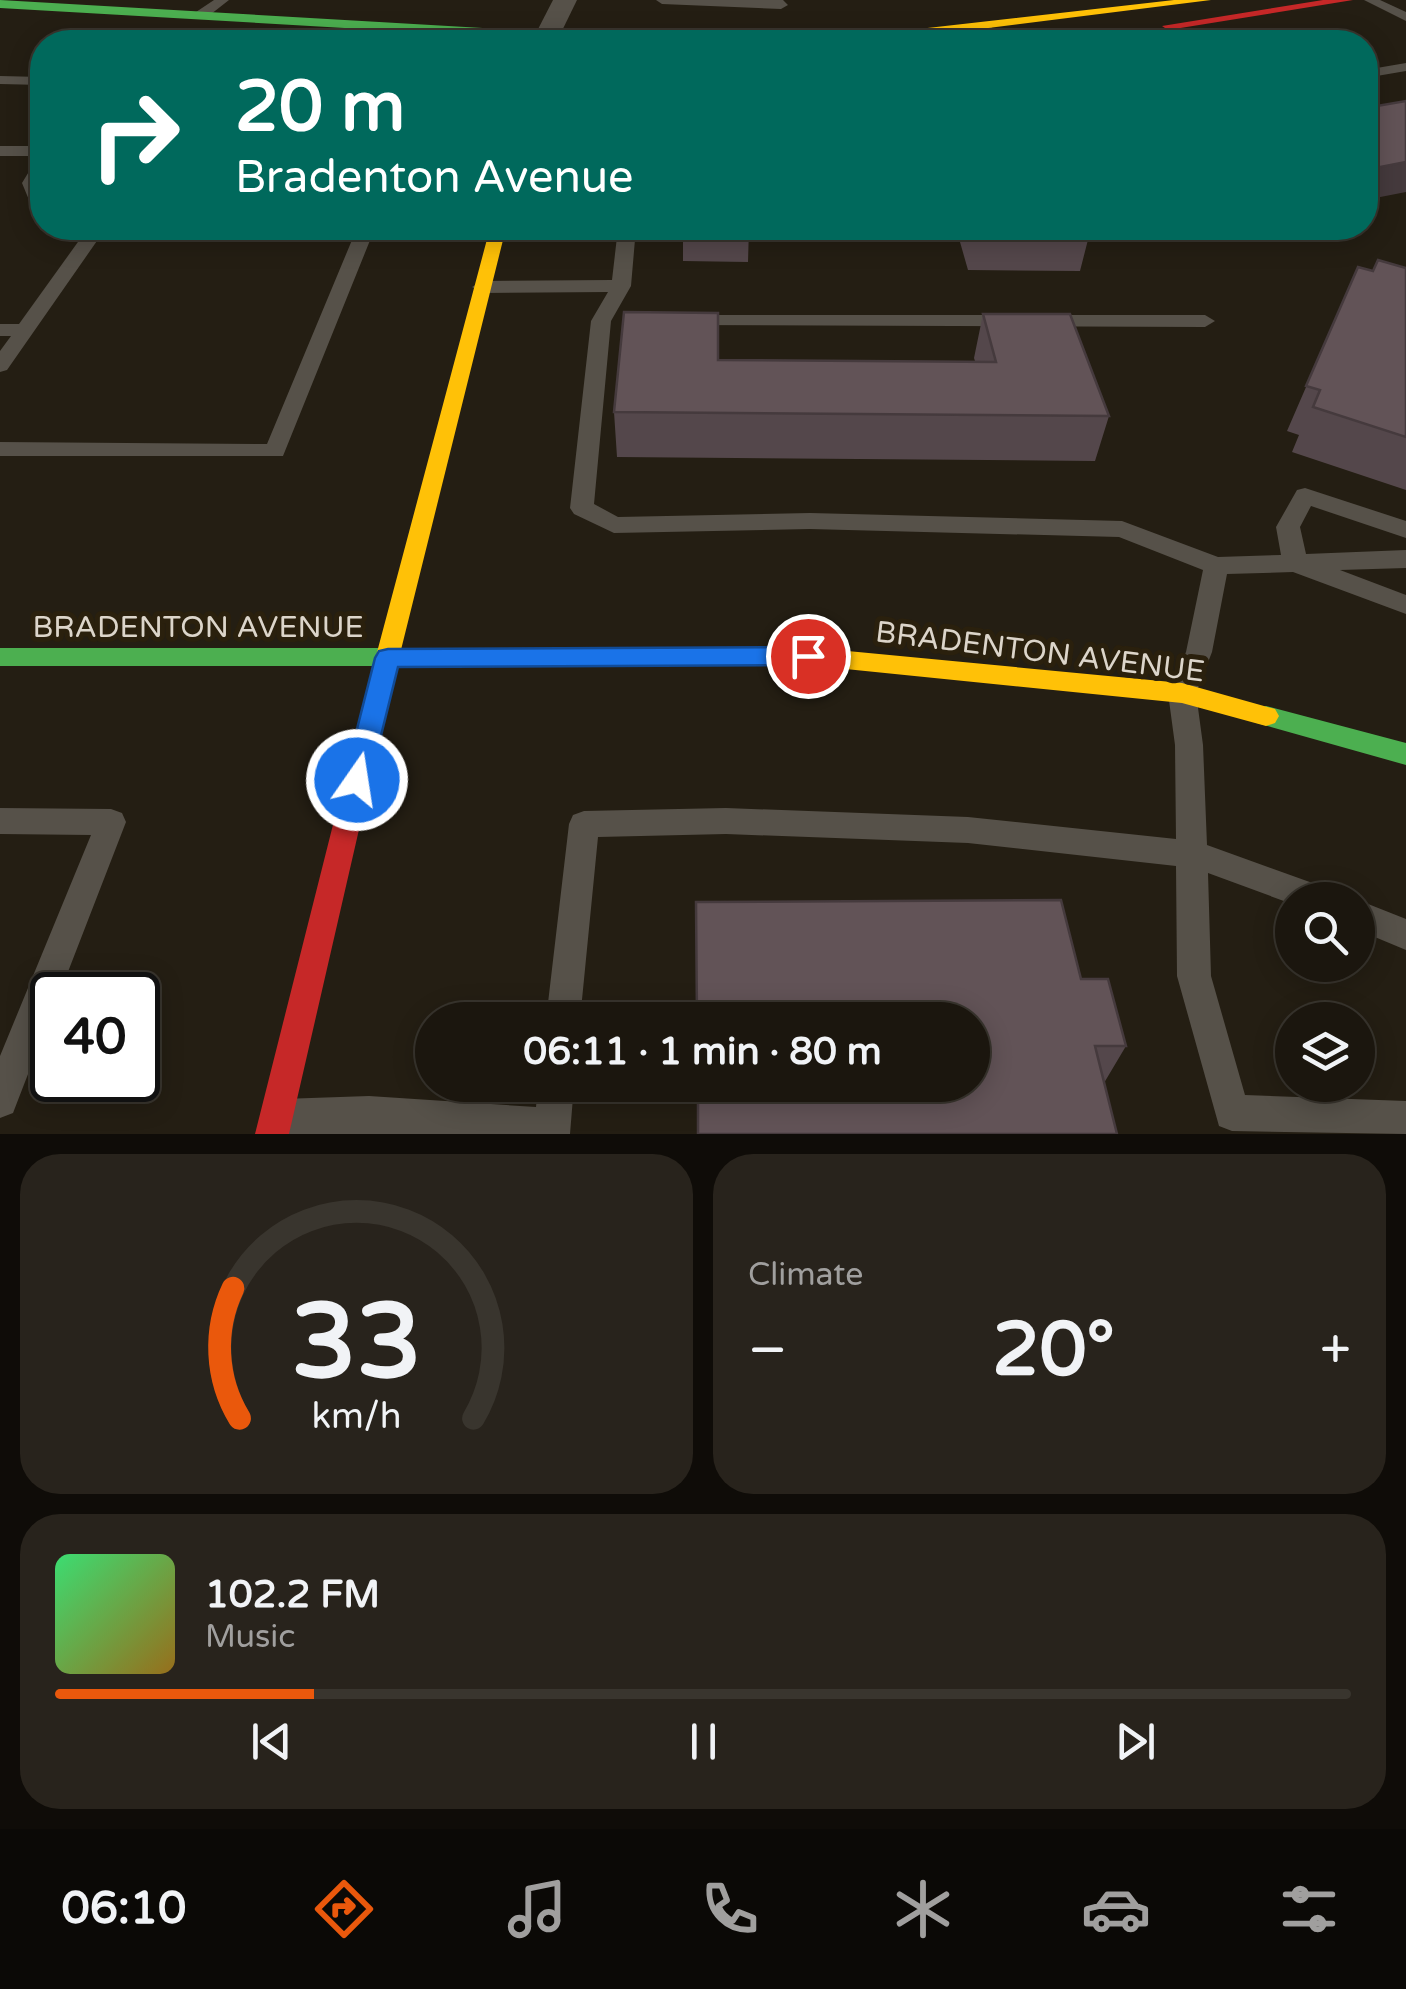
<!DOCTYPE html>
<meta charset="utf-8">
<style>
body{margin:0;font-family:"Varela Round",sans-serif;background:#28231c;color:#f1f3f6;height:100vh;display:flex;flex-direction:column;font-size:38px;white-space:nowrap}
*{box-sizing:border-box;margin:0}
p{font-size:32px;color:#a09f9e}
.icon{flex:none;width:55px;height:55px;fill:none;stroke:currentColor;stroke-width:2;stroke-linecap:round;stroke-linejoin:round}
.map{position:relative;height:1134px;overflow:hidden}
.drawer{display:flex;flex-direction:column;gap:20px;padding:20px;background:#0f0c08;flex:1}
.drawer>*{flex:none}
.guide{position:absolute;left:30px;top:30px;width:1348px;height:210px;border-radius:40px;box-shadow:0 5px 25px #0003,0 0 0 2px #39352e;background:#00695c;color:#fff;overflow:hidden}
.fabs{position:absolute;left:1275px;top:882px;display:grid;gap:20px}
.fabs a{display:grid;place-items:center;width:100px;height:100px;border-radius:50%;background:#1b160e;box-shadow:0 5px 25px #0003,0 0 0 2px #39352e;font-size:50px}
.speed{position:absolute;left:30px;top:972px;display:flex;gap:20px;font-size:50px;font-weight:700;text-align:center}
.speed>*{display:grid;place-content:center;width:130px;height:130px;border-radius:50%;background:#1b160e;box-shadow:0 5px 25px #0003,0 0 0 2px #39352e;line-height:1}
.speed .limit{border:5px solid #111;border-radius:15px;background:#fff;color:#111}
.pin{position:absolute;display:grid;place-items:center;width:85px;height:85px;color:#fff;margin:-42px;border:5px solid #fff;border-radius:50%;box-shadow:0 2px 10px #0007}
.me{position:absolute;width:110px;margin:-55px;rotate:13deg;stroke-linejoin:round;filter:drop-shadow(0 0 8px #0008)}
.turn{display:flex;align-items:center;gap:35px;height:210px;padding:0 40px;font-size:45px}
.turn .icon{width:130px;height:130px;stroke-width:2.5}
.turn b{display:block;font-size:70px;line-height:85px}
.big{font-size:75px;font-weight:800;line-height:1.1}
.drawer .tile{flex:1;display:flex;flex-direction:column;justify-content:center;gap:15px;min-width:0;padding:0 35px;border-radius:40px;background:#28231c}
.drawer .dial{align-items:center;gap:0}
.dial svg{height:260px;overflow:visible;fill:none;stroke:#39352e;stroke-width:7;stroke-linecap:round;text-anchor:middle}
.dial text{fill:#f1f3f6;stroke:none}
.song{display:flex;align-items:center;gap:30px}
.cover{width:120px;height:120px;border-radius:15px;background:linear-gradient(135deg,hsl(140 70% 55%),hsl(40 70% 35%))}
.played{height:10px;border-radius:5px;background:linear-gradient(90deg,#ea580c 20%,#39352e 20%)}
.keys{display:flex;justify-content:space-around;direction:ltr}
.heat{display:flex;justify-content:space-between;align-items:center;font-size:55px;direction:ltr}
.drawer .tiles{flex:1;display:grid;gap:20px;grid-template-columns:1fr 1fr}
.tile:last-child{grid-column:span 2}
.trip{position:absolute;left:415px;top:1002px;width:575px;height:100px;border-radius:50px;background:#1b160e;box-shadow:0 5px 25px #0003,0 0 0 2px #39352e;font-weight:800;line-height:100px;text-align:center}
.tab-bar{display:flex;height:160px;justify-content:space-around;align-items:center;background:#0b0906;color:#a09f9e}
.tab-bar .icon{width:70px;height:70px}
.tab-bar .on{color:#ea580c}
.tab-bar b{font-size:45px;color:#f1f3f6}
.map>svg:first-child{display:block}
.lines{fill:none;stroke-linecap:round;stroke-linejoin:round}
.lane{fill:#565149;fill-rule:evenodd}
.street{fill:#565149;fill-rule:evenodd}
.fast{fill:#4caf50;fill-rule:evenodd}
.slow{fill:#ffc107;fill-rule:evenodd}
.jam{fill:#c62828;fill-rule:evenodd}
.wall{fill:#54474b}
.shaded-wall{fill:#453a3d}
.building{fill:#625357;stroke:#453a3d;stroke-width:2.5}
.route{fill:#1a73e8;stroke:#114b97;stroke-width:2.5}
.labels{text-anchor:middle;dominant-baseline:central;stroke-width:10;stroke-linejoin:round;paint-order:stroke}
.street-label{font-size:30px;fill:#dcd5ca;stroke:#2a200d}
</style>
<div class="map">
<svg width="1406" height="1134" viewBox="0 0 1406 1134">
<rect width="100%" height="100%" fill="#241e13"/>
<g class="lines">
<path class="lane" d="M214,0H229L206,18H196V12Z
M656,0H783L788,5L781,9L662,4Z
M1364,0H1380L1406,12V21Z
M979,25H989L1009,42H994L979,31Z
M1406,63V71L1365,78V70Z
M0,76L42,77V85L0,84Z
M0,146H42V156H0Z
M42,158V176L38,183L42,202L29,200L22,183L36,160Z
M88,228H106L7,370L0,372V351L11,336H0V324H19Z
M357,228H375L283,456H0V442L267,444Z
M618,228H636L631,286L611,321L594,504L618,517L810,513L1122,521L1218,557L1281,555L1276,527L1297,490L1305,488L1406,521V538L1311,506L1300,527L1306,554L1406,550V568L1340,570L1406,595V614L1293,572L1227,574L1212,652L1196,693L1203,745L1207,845L1332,890L1337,900H1292V904L1208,873L1211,976L1245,1095L1406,1101V1134L1232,1131L1219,1126L1177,976L1176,866L968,843L726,834L598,837L580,1020H546L569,824L573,815L584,811L726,808L968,817L1176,839L1175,745L1168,693L1186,652L1203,570L1119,537L810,529L614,533L574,514L570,508L591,321L608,292L482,293L472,287L482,281L612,280Z
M685,315H1205L1215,321L1205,327L678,325V317Z
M0,808L111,809L122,813L126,822L59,995H52V1012L13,1113L0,1118V1056L91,835L0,834Z
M1358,900L1406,919V950L1358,930Z
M538,1085H574L570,1134H279L269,1130L264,1117L269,1104L282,1099L369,1096L536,1107Z"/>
<path class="street" d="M553,0H577L557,41L547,42L535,35Z"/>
<path class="fast" d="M0,0L500,29L705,36L711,40L669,42L500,37L0,8Z
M0,648H816L825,650L828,657L825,664L816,666H0Z
M1266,706L1406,743V765L1257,723L1253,716L1257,709Z"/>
<path class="slow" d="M1174,0H1211L901,39L753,42L699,40L705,36L901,31Z
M490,228H506L392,686L389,693L380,696L371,693L368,686Z
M816,648L1182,683L1275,709L1279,716L1275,723L1266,726L1182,703L816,666L807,664L804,657L807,650Z"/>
<path class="jam" d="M1323,0H1353L1168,30L1162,26Z
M380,676L389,679L392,686L289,1134H255L368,686L371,679Z"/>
</g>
<path class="wall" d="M683,228H749L748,262L683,261Z
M956,228H1091L1080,271L968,270Z
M1358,267L1373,271L1406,268V490L1292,452L1299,435L1287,431Z
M983,314L1109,416L1095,461L617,457L614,412L718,360L975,361L974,358Z
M1081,979L1126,1046L1104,1083L698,1134Z"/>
<path class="shaded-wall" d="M1406,162V192L1365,200V170Z"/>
<path class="building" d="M1406,101V162L1365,170V108Z
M1378,260L1406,268V437L1313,407L1320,390L1306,386L1358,267L1373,271Z
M624,312L718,313V360L996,362L983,314H1070L1109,416L614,412Z
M1061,900L1081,979H1108L1126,1046H1095L1117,1134H698V1085H972V1020H697L696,902Z"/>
<path class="route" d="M808,647L816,649L820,656L816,663L808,665L398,667L370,780L366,788L357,791L348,788L344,780L375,658L379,651L388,649Z"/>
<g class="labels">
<g class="street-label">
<text x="198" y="627">BRADENTON AVENUE</text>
<text transform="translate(1040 652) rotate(7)">BRADENTON AVENUE</text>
</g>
</g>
</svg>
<div class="fabs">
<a><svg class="icon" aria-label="search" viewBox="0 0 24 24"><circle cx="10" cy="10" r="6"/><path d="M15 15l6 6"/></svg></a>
<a><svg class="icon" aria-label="layers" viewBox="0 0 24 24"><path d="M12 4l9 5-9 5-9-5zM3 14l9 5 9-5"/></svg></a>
</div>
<div class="speed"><div class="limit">40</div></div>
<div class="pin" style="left:808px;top:656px;background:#d93025"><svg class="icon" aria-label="arrive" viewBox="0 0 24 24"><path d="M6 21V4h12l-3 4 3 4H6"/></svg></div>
<svg class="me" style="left:357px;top:780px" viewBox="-20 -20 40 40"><circle r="17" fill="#1a73e8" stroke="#fff" stroke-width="3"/><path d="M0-11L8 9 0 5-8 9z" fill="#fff"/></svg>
<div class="trip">06:11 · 1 min · 80 m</div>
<div class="guide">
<div class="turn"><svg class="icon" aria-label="right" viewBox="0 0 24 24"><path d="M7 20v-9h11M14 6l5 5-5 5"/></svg><div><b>20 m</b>Bradenton Avenue</div></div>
</div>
</div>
<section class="drawer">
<div class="tiles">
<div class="tile dial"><svg viewBox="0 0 100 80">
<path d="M14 69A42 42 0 1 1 86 69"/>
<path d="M14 69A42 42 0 0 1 12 29" stroke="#ea580c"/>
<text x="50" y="56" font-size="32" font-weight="700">33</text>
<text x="50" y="72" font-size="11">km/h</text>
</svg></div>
<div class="tile"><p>Climate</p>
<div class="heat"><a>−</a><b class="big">20°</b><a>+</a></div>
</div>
<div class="tile">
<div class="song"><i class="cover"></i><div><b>102.2 FM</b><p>Music</p></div></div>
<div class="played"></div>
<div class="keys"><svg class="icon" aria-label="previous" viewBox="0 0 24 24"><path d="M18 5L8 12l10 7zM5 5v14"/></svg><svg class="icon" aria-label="pause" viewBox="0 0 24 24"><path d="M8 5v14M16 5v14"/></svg><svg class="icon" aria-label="next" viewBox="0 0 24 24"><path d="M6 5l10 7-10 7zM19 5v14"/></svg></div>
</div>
</div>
</section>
<nav class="tab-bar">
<b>06:10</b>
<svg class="icon on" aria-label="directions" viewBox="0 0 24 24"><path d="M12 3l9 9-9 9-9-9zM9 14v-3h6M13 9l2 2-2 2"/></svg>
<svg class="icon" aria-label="music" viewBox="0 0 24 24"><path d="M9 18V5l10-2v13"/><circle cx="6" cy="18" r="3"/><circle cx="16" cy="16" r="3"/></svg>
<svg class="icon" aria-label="phone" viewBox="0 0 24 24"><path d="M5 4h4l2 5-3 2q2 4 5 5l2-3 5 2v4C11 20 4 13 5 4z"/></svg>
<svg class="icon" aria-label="climate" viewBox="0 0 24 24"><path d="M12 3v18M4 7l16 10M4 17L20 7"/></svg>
<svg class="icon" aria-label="car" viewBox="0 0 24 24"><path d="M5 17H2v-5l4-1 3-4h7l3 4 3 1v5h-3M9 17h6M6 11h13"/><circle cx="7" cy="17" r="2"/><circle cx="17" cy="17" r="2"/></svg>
<svg class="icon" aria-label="filters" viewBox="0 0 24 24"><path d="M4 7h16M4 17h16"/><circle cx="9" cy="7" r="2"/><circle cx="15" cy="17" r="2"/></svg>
</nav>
